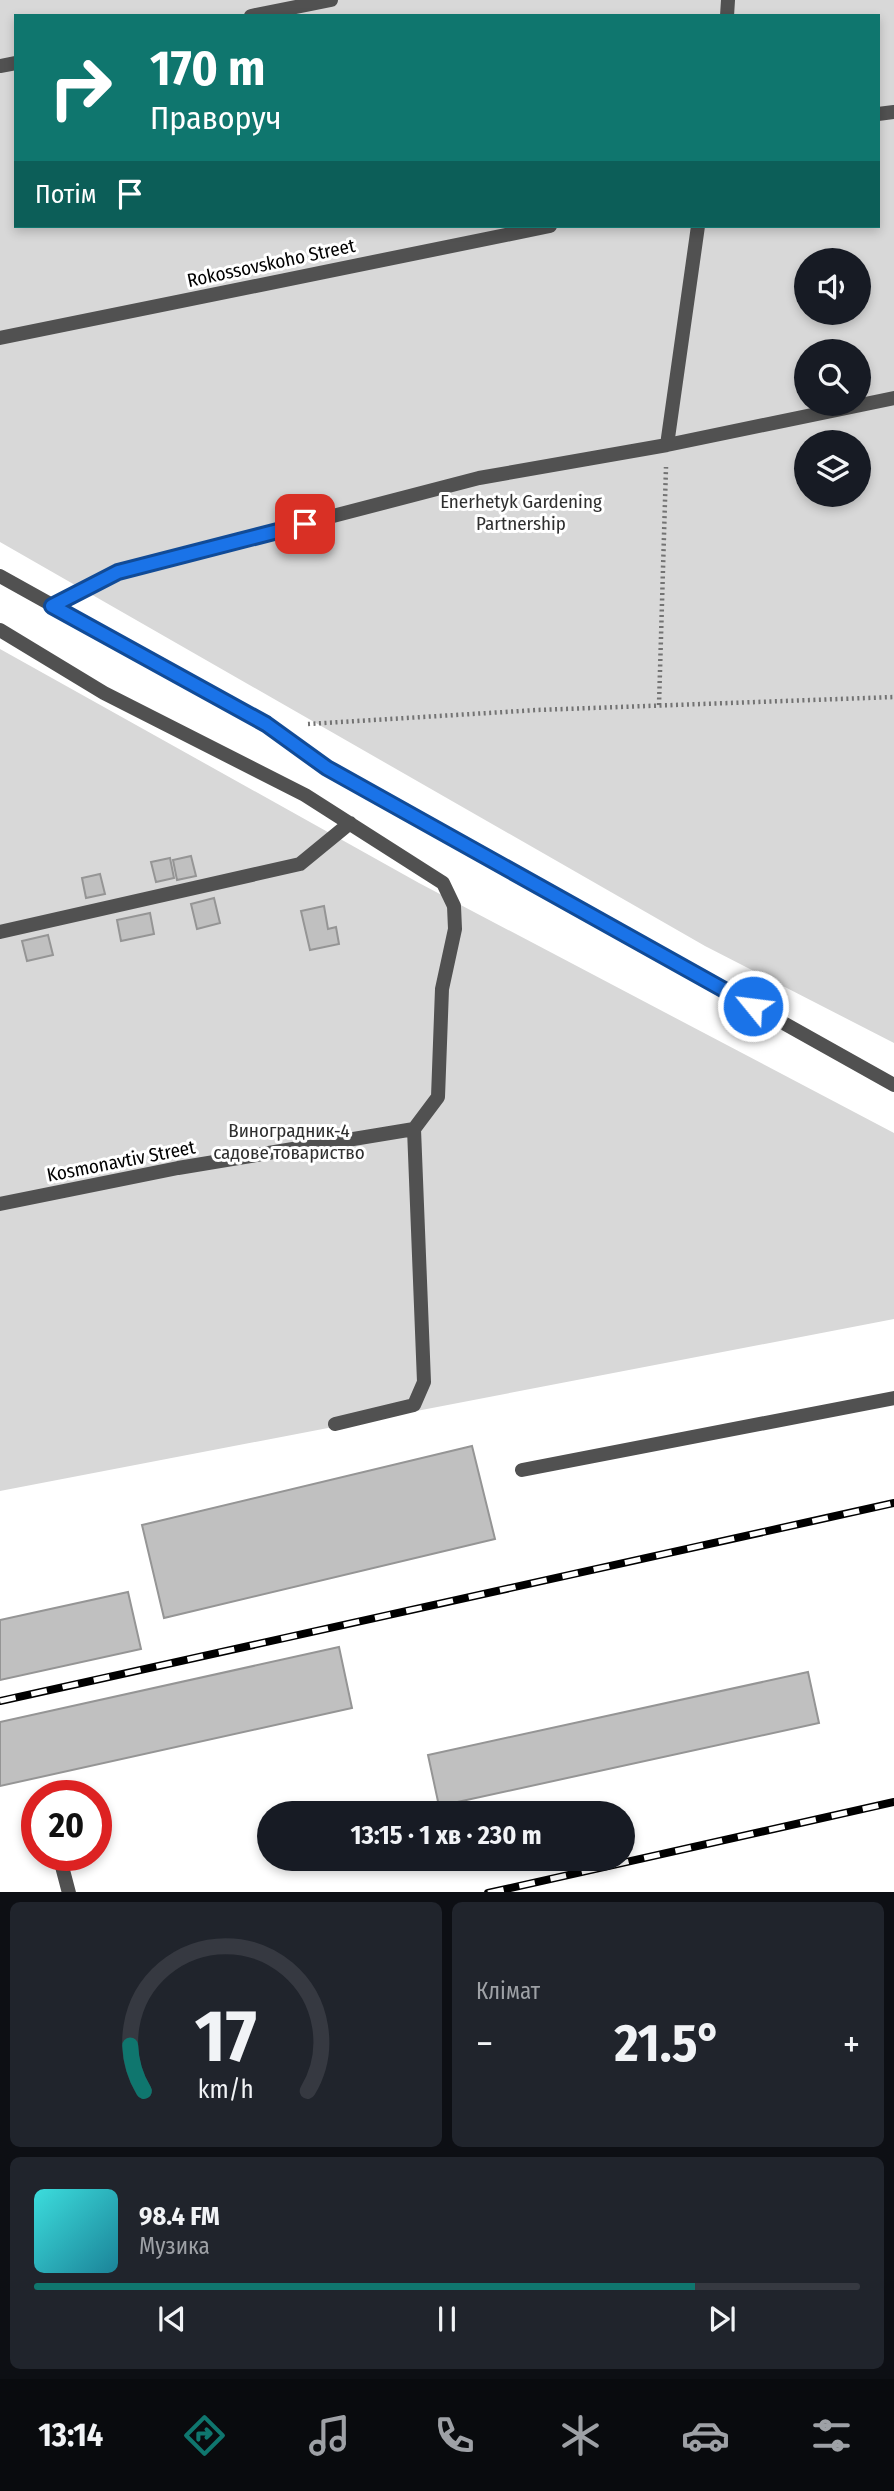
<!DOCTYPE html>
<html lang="uk">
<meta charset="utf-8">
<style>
body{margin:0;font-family:"Fira Sans Condensed",sans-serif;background:#20242c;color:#f1f3f6;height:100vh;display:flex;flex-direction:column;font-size:26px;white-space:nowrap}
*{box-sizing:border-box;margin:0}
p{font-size:23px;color:#9ea1a6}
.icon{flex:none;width:38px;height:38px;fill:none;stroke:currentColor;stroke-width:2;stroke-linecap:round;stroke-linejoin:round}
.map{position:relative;height:1892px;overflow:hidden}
.sheet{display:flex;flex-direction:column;gap:10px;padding:10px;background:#0d0f14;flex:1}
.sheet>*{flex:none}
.hud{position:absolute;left:14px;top:14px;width:866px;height:214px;border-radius:0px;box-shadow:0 4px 10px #0003;background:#0f766e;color:#fff;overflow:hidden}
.buttons{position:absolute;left:794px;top:248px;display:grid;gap:14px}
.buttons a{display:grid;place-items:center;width:77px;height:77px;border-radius:50%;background:#171b24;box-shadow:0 4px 10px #0003;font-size:35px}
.speed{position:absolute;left:21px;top:1780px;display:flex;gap:14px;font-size:35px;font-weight:700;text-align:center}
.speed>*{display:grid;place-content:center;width:91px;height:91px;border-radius:50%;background:#171b24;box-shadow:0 4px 10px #0003;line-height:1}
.speed .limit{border:10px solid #d22;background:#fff;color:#111}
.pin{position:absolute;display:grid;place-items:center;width:60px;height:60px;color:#fff;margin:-30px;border-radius:14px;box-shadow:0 4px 10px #0006}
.me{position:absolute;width:77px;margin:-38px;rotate:299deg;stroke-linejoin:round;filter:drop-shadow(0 0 5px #0008)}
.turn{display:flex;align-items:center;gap:24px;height:147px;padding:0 21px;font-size:32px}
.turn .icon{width:91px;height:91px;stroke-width:2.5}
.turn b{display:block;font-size:49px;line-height:60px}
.then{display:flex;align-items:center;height:66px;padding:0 21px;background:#0003;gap:14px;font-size:26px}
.big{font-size:52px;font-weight:700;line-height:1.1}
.sheet .tile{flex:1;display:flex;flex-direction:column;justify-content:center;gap:10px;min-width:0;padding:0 24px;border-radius:10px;background:#20242c}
.sheet .dial{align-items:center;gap:0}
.dial svg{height:182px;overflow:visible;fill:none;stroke:#363941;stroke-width:7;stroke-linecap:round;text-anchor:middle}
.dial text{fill:#f1f3f6;stroke:none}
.song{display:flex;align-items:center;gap:21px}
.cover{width:84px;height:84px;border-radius:10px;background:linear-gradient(135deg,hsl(180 70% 55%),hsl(190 70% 35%))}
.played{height:7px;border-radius:4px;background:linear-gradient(90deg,#0f766e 80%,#363941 80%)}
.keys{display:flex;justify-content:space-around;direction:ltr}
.heat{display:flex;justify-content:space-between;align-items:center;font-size:38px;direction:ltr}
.sheet .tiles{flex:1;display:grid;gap:10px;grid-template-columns:1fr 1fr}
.tile:last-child{grid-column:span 2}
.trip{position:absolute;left:257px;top:1801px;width:378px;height:70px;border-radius:35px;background:#171b24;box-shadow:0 4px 10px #0003;font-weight:700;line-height:70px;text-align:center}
.tabs{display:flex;height:112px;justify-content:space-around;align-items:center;background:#090b0e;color:#9ea1a6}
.tabs .icon{width:49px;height:49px}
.tabs .current{color:#0f766e}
.tabs b{font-size:32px;color:#f1f3f6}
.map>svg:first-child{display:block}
.green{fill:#d8d8d8;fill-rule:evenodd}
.building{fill:#c0c0c0;stroke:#959595;stroke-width:2}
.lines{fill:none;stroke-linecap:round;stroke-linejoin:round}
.path{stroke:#737373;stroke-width:4.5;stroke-dasharray:2 3.5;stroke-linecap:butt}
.service{stroke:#515151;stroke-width:14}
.rail-casing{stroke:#000;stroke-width:8}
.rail{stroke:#fff;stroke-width:5;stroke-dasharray:16;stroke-linecap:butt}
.route-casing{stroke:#114b97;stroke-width:18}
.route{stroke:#1a73e8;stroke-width:12}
.labels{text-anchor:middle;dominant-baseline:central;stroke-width:6;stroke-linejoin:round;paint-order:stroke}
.street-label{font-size:19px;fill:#000;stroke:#fff}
.park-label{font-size:19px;fill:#2f2f2f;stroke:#fff}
</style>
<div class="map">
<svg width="894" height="1893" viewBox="0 0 894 1893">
<rect width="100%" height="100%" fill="#fff"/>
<path class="green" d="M0,0H894V1043L705,946L0,542ZM16,16H878V226H16ZM807,261H859V313H807ZM807,352H859V404H807ZM807,443H859V495H807Z
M0,649L419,883L894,1133V1319L0,1491Z"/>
<path class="building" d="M191,856L196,876L177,880L173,860Z
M170,858L174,878L156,882L151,862Z
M100,874L105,894L86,898L82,878Z
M214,898L220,923L197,929L191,904Z
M324,906L328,929L336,927L339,944L310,950L301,911Z
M150,913L154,934L121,941L117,920Z
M48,935L53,955L27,961L22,941Z
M472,1446L495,1539L164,1618L142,1525Z
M128,1592L141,1649L0,1680V1620Z
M339,1647L352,1708L0,1786V1722Z
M808,1672L819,1723L439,1806L428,1755Z"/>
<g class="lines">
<path class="path" d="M659,705L666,467
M308,724L537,710L894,697"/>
<path class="service" d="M251,16L331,0
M727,16L728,0
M0,66L16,63
M878,114L894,112
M0,338L550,226
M667,445L698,226
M0,576L266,724L326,767L894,1085
M52,606L118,572L479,478L667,445L894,398
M0,630L104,693L305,795L443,883L454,906L455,929L442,989L438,1097L414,1129L424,1382L414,1405L335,1424
M0,932L300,864L350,823
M0,1204L178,1168L414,1129
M522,1470L894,1398
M59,1855L69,1893"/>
<g class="rail-casing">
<path id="rail" d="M0,1701L894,1503
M488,1893L894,1802"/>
</g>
<use href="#rail" class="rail"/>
</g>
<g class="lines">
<g class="route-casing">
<path id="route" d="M305,524L118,572L52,606L266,724L327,768L753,1006"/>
</g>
<use href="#route" class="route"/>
</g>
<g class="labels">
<g class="street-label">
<text transform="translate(271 263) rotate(-12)">Rokossovskoho Street</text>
<text transform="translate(121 1161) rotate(-11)">Kosmonavtiv Street</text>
</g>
<g class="park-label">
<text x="521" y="501">Enerhetyk Gardening<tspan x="521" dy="22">Partnership</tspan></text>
<text x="289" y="1130">Виноградник-4<tspan x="289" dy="22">садове товариство</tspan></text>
</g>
</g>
</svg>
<div class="buttons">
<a><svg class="icon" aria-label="sound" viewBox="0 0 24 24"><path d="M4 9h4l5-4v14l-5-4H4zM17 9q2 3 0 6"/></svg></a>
<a><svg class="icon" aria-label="search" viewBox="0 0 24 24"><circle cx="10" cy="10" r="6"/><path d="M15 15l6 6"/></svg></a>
<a><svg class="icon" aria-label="layers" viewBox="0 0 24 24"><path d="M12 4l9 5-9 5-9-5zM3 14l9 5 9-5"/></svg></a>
</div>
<div class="speed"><div class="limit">20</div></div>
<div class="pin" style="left:305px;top:524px;background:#d93025"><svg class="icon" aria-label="arrive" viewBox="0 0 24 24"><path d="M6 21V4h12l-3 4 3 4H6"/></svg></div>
<svg class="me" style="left:753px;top:1006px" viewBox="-20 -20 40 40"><circle r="17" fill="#1a73e8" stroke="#fff" stroke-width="3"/><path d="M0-11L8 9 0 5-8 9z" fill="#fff"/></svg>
<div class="trip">13:15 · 1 хв · 230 m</div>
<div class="hud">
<div class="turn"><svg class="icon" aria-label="right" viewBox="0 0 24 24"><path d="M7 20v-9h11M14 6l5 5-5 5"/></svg><div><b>170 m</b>Праворуч</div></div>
<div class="then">Потім<svg class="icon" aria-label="arrive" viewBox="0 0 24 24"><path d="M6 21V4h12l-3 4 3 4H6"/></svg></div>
</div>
</div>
<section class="sheet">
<div class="tiles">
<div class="tile dial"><svg viewBox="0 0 100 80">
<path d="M14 69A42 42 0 1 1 86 69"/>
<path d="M14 69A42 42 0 0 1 8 49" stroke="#0f766e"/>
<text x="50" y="56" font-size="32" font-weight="700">17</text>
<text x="50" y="72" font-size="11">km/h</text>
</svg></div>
<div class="tile"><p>Клімат</p>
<div class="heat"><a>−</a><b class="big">21.5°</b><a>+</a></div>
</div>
<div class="tile">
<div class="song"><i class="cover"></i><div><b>98.4 FM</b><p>Музика</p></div></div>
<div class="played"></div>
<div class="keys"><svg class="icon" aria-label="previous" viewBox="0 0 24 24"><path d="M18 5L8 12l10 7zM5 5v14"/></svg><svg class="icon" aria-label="pause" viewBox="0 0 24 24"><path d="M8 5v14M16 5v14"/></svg><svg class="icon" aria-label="next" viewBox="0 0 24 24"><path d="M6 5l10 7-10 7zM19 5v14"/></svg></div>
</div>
</div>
</section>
<nav class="tabs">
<b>13:14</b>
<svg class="icon current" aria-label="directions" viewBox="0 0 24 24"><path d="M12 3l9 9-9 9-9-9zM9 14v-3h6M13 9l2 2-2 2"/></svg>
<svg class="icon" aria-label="music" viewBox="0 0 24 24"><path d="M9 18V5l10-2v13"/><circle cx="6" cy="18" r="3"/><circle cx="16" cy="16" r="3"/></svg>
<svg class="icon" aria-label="phone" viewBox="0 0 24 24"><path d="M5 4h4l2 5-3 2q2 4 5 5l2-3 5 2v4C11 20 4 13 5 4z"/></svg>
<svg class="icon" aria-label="climate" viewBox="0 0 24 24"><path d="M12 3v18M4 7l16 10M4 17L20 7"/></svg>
<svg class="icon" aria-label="car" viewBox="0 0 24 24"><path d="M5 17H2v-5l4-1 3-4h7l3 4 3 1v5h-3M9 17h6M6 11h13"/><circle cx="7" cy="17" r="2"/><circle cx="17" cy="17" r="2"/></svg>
<svg class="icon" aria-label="filters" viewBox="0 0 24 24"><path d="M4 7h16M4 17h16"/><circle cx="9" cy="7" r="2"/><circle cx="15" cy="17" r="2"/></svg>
</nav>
